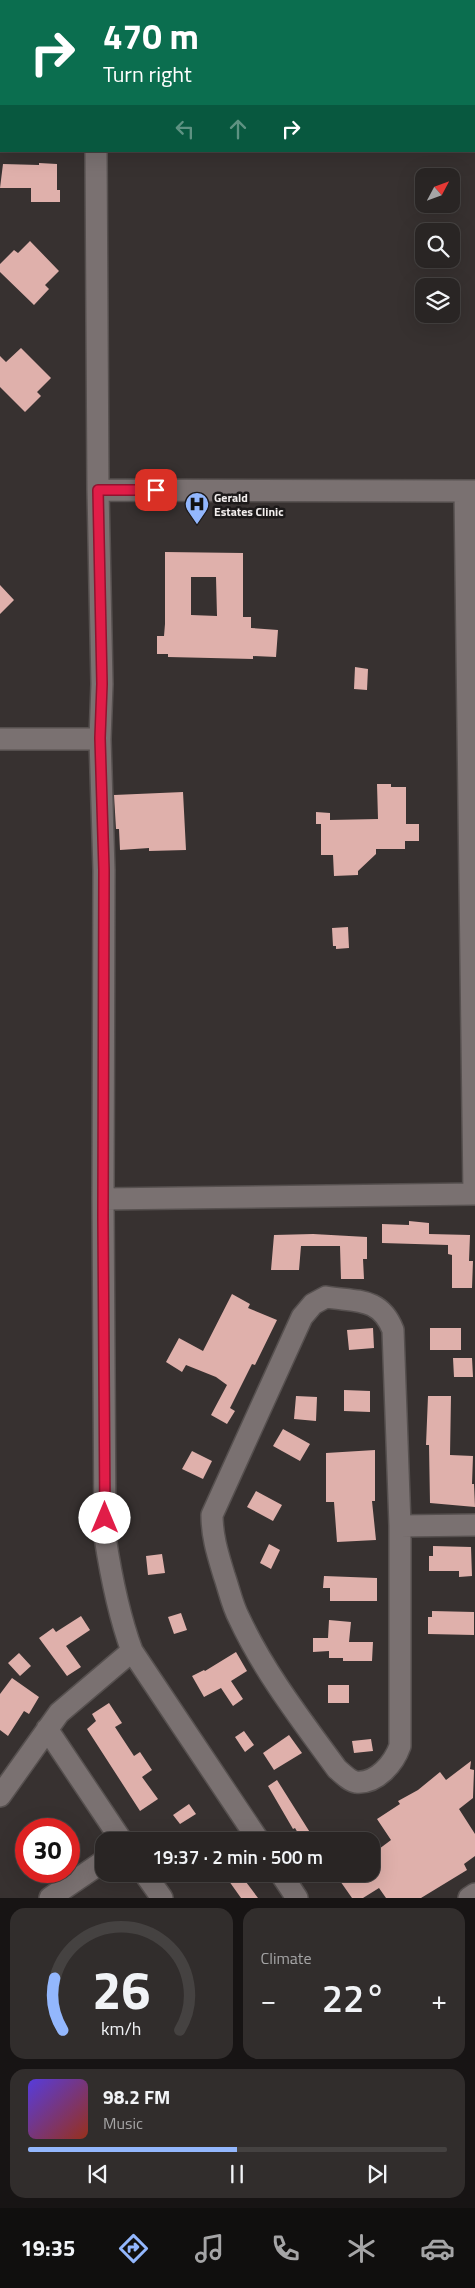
<!DOCTYPE html>
<meta charset="utf-8">
<style>
body{margin:0;font-family:"Titillium Web",sans-serif;background:#312d2c;color:#f1f3f6;height:100vh;display:flex;flex-direction:column;font-size:19px;white-space:nowrap}
*{box-sizing:border-box;margin:0}
p{font-size:16px;color:#a5a5a6}
.icon{flex:none;width:28px;height:28px;fill:none;stroke:currentColor;stroke-width:2;stroke-linecap:round;stroke-linejoin:round}
.map{position:relative;height:1898px;overflow:hidden}
.side{display:flex;flex-direction:column;gap:10px;padding:10px;background:#171414;flex:1}
.side>*{flex:none}
.hud{position:absolute;left:0px;top:0px;width:475px;height:152px;box-shadow:0 5px 20px #0002,0 0 0 1px #454241;background:#0b6e4f;color:#fff;overflow:hidden}
.needle{width:32px;rotate:49deg}
.buttons{position:absolute;left:415px;top:168px;display:grid;gap:10px}
.buttons a{display:grid;place-items:center;width:45px;height:45px;border-radius:10px;background:#292524;box-shadow:0 5px 20px #0002,0 0 0 1px #454241;font-size:25px}
.speed{position:absolute;left:15px;top:1818px;display:flex;gap:10px;font-size:25px;font-weight:700;text-align:center}
.speed>*{display:grid;place-content:center;width:65px;height:65px;border-radius:50%;background:#292524;box-shadow:0 5px 20px #0002,0 0 0 1px #454241;line-height:1}
.speed .limit{border:8px solid #d22;background:#fff;color:#111}
.pin{position:absolute;display:grid;place-items:center;width:42px;height:42px;color:#fff;margin:-21px;border-radius:10px;box-shadow:0 2px 8px #0006}
.me{position:absolute;width:55px;margin:-28px;rotate:0deg;stroke-linejoin:round;filter:drop-shadow(0 0 4px #0008)}
.turn{display:flex;align-items:center;gap:18px;height:105px;padding:0 20px;font-size:22px}
.turn .icon{width:65px;height:65px;stroke-width:2.5}
.turn b{display:block;font-size:35px;line-height:42px}
.lanes{display:flex;align-items:center;height:48px;padding:0 20px;background:#0003;justify-content:center;gap:25px;direction:ltr}
.lanes .off{opacity:.35}
.big{font-size:38px;font-weight:600;line-height:1.1}
.side .card{flex:1;display:flex;flex-direction:column;justify-content:center;gap:8px;min-width:0;padding:0 18px;border-radius:15px;background:#312d2c}
.side .dial{align-items:center;gap:0}
.dial svg{height:130px;overflow:visible;fill:none;stroke:#454241;stroke-width:7;stroke-linecap:round;text-anchor:middle}
.dial text{fill:#f1f3f6;stroke:none}
.song{display:flex;align-items:center;gap:15px}
.cover{width:60px;height:60px;border-radius:8px;background:linear-gradient(135deg,hsl(250 70% 55%),hsl(10 70% 35%))}
.played{height:5px;border-radius:2px;background:linear-gradient(90deg,#93b7fd 50%,#454241 50%)}
.keys{display:flex;justify-content:space-around;direction:ltr}
.heat{display:flex;justify-content:space-between;align-items:center;font-size:28px;direction:ltr}
.side .tiles{flex:1;display:grid;gap:10px;grid-template-columns:1fr 1fr}
.card:last-child{grid-column:span 2}
.trip{position:absolute;left:95px;top:1832px;width:285px;height:50px;border-radius:15px;background:#292524;box-shadow:0 5px 20px #0002,0 0 0 1px #454241;font-weight:600;line-height:50px;text-align:center}
.menu{display:flex;height:80px;justify-content:space-around;align-items:center;background:#100f0e;color:#a5a5a6}
.menu .icon{width:35px;height:35px}
.menu .on{color:#93b7fd}
.menu b{font-size:22px;color:#f1f3f6}
.map>svg:first-child{display:block}
.building{fill:#dfb0ab;fill-rule:evenodd}
.lines{fill:none;stroke-linecap:round;stroke-linejoin:round}
.minor-casing{stroke:#56504f;stroke-width:24}
.minor{stroke:#7a7171;stroke-width:21}
.route-casing{stroke:#92132f;stroke-width:12}
.route{stroke:#e11d48;stroke-width:9}
.labels{text-anchor:middle;dominant-baseline:central;stroke-width:5;stroke-linejoin:round;paint-order:stroke}
.poi-label{font-size:12px;font-weight:bold;fill:#f2eeed;stroke:#1c1919;text-anchor:start}
</style>
<div class="map">
<svg width="475" height="1898" viewBox="0 0 475 1898">
<rect width="100%" height="100%" fill="#373130"/>
<path class="building" d="M39,163L57,164V190H60V202H31V188H0L3,164L39,165Z
M30,241L59,271L45,285L49,289L34,305L0,272V264L14,250L18,253Z
M21,348L51,378L37,392L41,396L25,412L0,387V356L6,362Z
M165,552L243,553V617H251V628L278,630L276,657L253,656V659L168,657V654H157V636H164L165,624ZM191,577H216L217,616L191,615Z
M0,585L14,600L0,614Z
M355,667L368,669L367,690L354,689Z
M377,784H391V787H406V824H419V841H405V849H376V854L358,871V875L334,876L333,855H321V824H316V812L330,813V820L378,819Z
M183,792L186,850L149,851V848L120,850L119,829H116L114,795Z
M348,927L349,948L336,949V946H333L332,928Z
M409,1221L429,1223V1234L470,1235L469,1261H473L472,1288H452V1255L448,1254V1245L382,1243V1224L409,1225Z
M313,1234L367,1237V1259H363L364,1279H341L340,1246H301L299,1270H271L274,1235Z
M232,1294L250,1304L248,1308L277,1320L255,1365L252,1364L230,1408L235,1411L227,1424L211,1415L227,1385L216,1377L186,1365L182,1372L166,1362L179,1338L203,1351Z
M373,1328L374,1348L349,1350L347,1330Z
M430,1328H461V1350H430Z
M453,1358H472L473,1377H454Z
M344,1390L370,1391V1412L344,1411Z
M296,1396L317,1397L316,1421L294,1419Z
M428,1396H451L450,1455L473,1456L472,1484H474L475,1507L430,1503L429,1445H426Z
M283,1429L310,1444L300,1461L273,1446Z
M375,1450V1501H372L376,1540L337,1542L334,1502H326V1453Z
M192,1451L212,1461L203,1479L182,1469Z
M256,1491L282,1505L273,1521L247,1507Z
M269,1544L280,1550L271,1569L260,1563Z
M433,1546L471,1547L472,1576L459,1577V1571H429V1556H433Z
M162,1554L165,1573L148,1575L146,1556Z
M324,1576L377,1578V1601H330V1588H323Z
M432,1611L474,1612V1635L428,1634V1617H432Z
M181,1613L187,1630L174,1634L168,1617Z
M81,1616L90,1630L66,1646L81,1667L67,1676L39,1638L53,1628L56,1632Z
M329,1620L351,1622L349,1642H373L372,1661H343V1658H329V1651L313,1652V1638H328Z
M236,1652L247,1671L231,1681L243,1699L233,1706L221,1688L204,1697L192,1676L204,1670L205,1671Z
M19,1653L31,1666L20,1676L8,1663Z
M12,1678L39,1697L29,1714L24,1711L8,1736L0,1730V1694Z
M328,1685H349V1703H328Z
M109,1703L122,1723L115,1727L134,1756L140,1752L152,1770L142,1777L158,1799L140,1811L87,1729L96,1721L92,1714Z
M244,1731L254,1745L245,1752L235,1737Z
M289,1735L302,1753L274,1770L263,1753Z
M371,1739L373,1751L354,1753L352,1741Z
M471,1761L470,1769L474,1770L473,1798L459,1809L475,1834V1856L464,1864L467,1870L421,1898H386L379,1888L363,1898H352L338,1878L344,1874H371V1855L391,1840L377,1819L400,1804L398,1801L418,1790L440,1772L446,1780Z
M277,1780L311,1834L302,1840L295,1828L293,1829L268,1786Z
M189,1804L196,1814L180,1824L173,1815Z
M224,1874H240L258,1898H241Z"/>
<g class="lines">
<g class="minor-casing">
<path id="minor" d="M95,0V1
M0,137H1
M96,151L98,490L102,684L100,739L104,870L103,1199L105,1537C111,1576 118,1613 132,1651L259,1841
M98,490L475,491
M465,491L474,1194
M0,739H100
M103,1199L475,1194
M326,1297C357,1302 380,1297 393,1330L400,1526V1746C394,1763 377,1784 356,1782C349,1781 342,1773 337,1769C302,1721 264,1672 239,1618C232,1605 229,1589 224,1575C218,1555 212,1537 212,1515L302,1317L313,1304Z
M400,1526L475,1525
M47,1729L122,1841
M0,1796L59,1713L132,1651
M145,1874L162,1898
M281,1874L297,1898
M50,1898L104,1861
M469,1898L475,1894"/>
</g>
<use href="#minor" class="minor"/>
</g>
<g class="lines">
<g class="route-casing">
<path id="route" d="M105,1518L103,1217L104,870L100,738L102,684L98,490H156"/>
</g>
<use href="#route" class="route"/>
</g>
<defs>
<g id="hospital-pin" transform="scale(1.25)"><path d="M0 17L-7.5 6A9.5 9.5 0 1 1 7.5 6Z" fill="#93b7fd" stroke="#1c1919"/><path d="M-5-5h3v3.5h4V-5h3V5h-3V1.5h-4V5h-3Z" fill="#111"/></g>
</defs>
<g fill-rule="evenodd">
<use href="#hospital-pin" x="197" y="504"/>
</g>
<g class="labels">
<g class="poi-label">
<text x="214" y="497">Gerald<tspan x="214" dy="14">Estates Clinic</tspan></text>
</g>
</g>
</svg>
<div class="buttons">
<a><svg class="needle" viewBox="-14 -14 28 28"><path d="M0-13l5 13h-10z" fill="#e53935"/><path d="M0 13l5-13h-10z" fill="#a5a5a6"/></svg></a>
<a><svg class="icon" aria-label="search" viewBox="0 0 24 24"><circle cx="10" cy="10" r="6"/><path d="M15 15l6 6"/></svg></a>
<a><svg class="icon" aria-label="layers" viewBox="0 0 24 24"><path d="M12 4l9 5-9 5-9-5zM3 14l9 5 9-5"/></svg></a>
</div>
<div class="speed"><div class="limit">30</div></div>
<div class="pin" style="left:156px;top:490px;background:#d93025"><svg class="icon" aria-label="arrive" viewBox="0 0 24 24"><path d="M6 21V4h12l-3 4 3 4H6"/></svg></div>
<svg class="me" style="left:105px;top:1518px" viewBox="-20 -20 40 40"><circle r="19" fill="#fff"/><path d="M0-13L10 11 0 6-10 11z" fill="#e11d48"/></svg>
<div class="trip">19:37 · 2 min · 500 m</div>
<div class="hud">
<div class="turn"><svg class="icon" aria-label="right" viewBox="0 0 24 24"><path d="M7 20v-9h11M14 6l5 5-5 5"/></svg><div><b>470 m</b>Turn right</div></div>
<div class="lanes"><svg class="icon off" aria-label="left" viewBox="0 0 24 24"><path d="M17 20v-9H6M10 6l-5 5 5 5"/></svg><svg class="icon off" aria-label="ahead" viewBox="0 0 24 24"><path d="M12 20V5M6 11l6-6 6 6"/></svg><svg class="icon" aria-label="right" viewBox="0 0 24 24"><path d="M7 20v-9h11M14 6l5 5-5 5"/></svg></div>
</div>
</div>
<section class="side">
<div class="tiles">
<div class="card dial"><svg viewBox="0 0 100 80">
<path d="M14 69A42 42 0 1 1 86 69"/>
<path d="M14 69A42 42 0 0 1 9 37" stroke="#93b7fd"/>
<text x="50" y="56" font-size="32" font-weight="700">26</text>
<text x="50" y="72" font-size="11">km/h</text>
</svg></div>
<div class="card"><p>Climate</p>
<div class="heat"><a>−</a><b class="big">22°</b><a>+</a></div>
</div>
<div class="card">
<div class="song"><i class="cover"></i><div><b>98.2 FM</b><p>Music</p></div></div>
<div class="played"></div>
<div class="keys"><svg class="icon" aria-label="previous" viewBox="0 0 24 24"><path d="M18 5L8 12l10 7zM5 5v14"/></svg><svg class="icon" aria-label="pause" viewBox="0 0 24 24"><path d="M8 5v14M16 5v14"/></svg><svg class="icon" aria-label="next" viewBox="0 0 24 24"><path d="M6 5l10 7-10 7zM19 5v14"/></svg></div>
</div>
</div>
</section>
<nav class="menu">
<b>19:35</b>
<svg class="icon on" aria-label="directions" viewBox="0 0 24 24"><path d="M12 3l9 9-9 9-9-9zM9 14v-3h6M13 9l2 2-2 2"/></svg>
<svg class="icon" aria-label="music" viewBox="0 0 24 24"><path d="M9 18V5l10-2v13"/><circle cx="6" cy="18" r="3"/><circle cx="16" cy="16" r="3"/></svg>
<svg class="icon" aria-label="phone" viewBox="0 0 24 24"><path d="M5 4h4l2 5-3 2q2 4 5 5l2-3 5 2v4C11 20 4 13 5 4z"/></svg>
<svg class="icon" aria-label="climate" viewBox="0 0 24 24"><path d="M12 3v18M4 7l16 10M4 17L20 7"/></svg>
<svg class="icon" aria-label="car" viewBox="0 0 24 24"><path d="M5 17H2v-5l4-1 3-4h7l3 4 3 1v5h-3M9 17h6M6 11h13"/><circle cx="7" cy="17" r="2"/><circle cx="17" cy="17" r="2"/></svg>
</nav>
